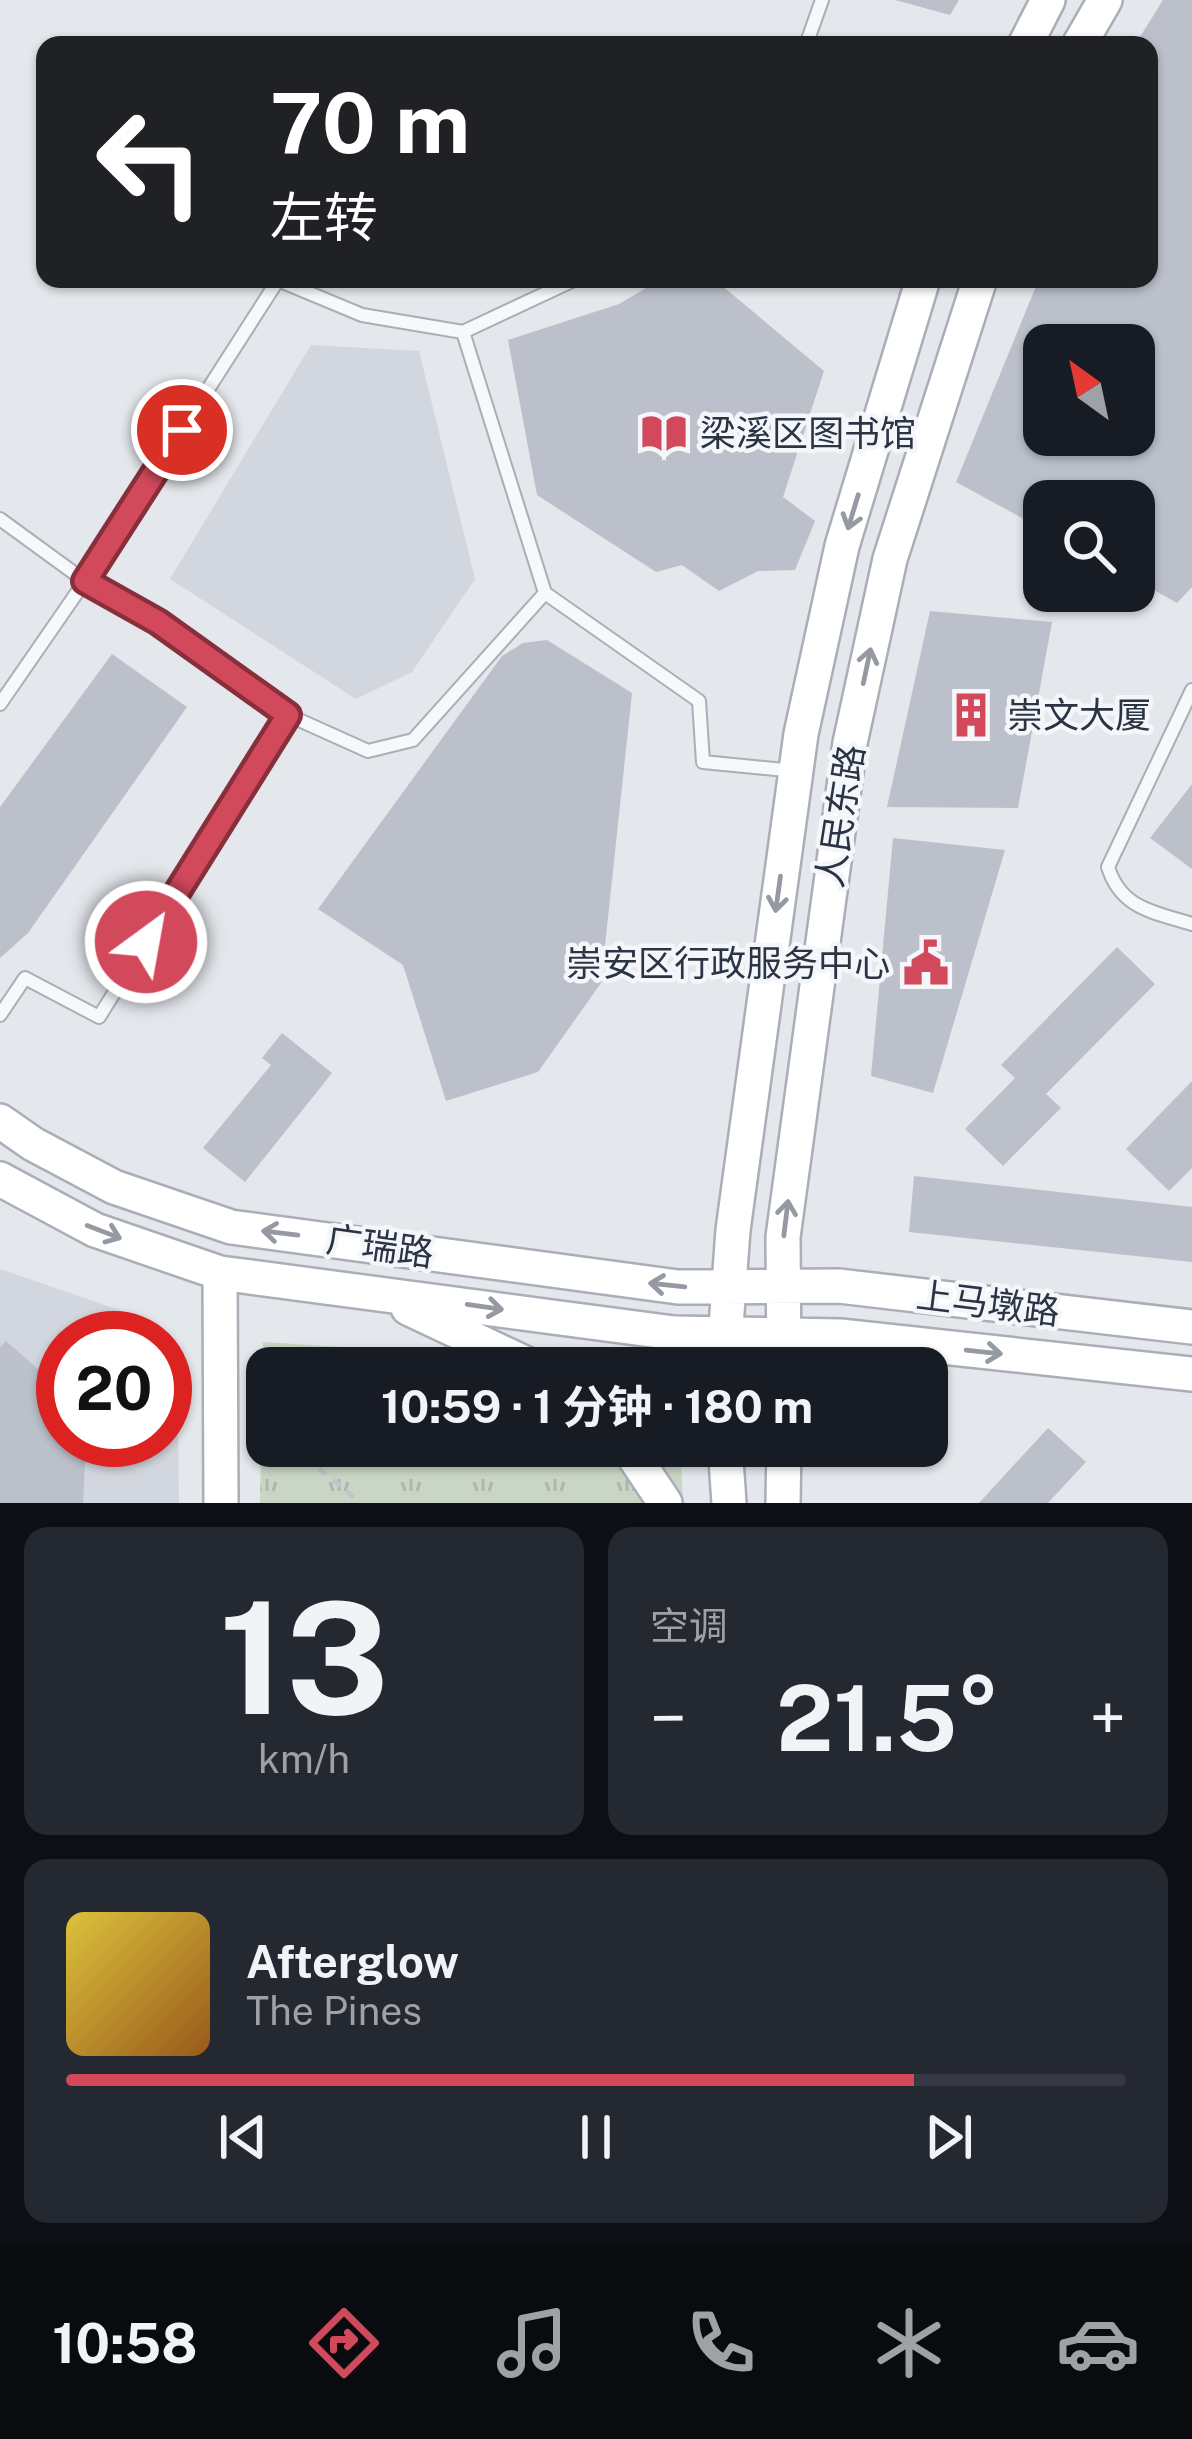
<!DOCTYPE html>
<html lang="zh">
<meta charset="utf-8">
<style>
body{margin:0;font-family:"Public Sans","Noto Sans SC",sans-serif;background:#242831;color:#f1f3f6;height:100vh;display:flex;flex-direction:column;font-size:45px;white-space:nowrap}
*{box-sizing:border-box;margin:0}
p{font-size:39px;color:#9ea1a6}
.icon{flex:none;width:66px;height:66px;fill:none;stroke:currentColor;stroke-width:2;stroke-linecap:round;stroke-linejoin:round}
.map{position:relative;height:1503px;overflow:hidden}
.panel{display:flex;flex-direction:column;gap:24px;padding:24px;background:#0d0f14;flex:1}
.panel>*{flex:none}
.guide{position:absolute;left:36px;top:36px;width:1122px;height:252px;border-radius:24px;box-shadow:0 3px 9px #0004;background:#202124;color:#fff;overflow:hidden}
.needle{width:78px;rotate:327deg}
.controls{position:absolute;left:1023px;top:324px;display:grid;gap:24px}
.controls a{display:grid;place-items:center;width:132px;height:132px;border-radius:24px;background:#171b24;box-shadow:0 3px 9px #0004;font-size:60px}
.speed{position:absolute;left:36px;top:1311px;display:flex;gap:24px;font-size:60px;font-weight:700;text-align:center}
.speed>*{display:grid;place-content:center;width:156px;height:156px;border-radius:50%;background:#171b24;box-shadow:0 3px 9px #0004;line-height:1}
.speed .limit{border:18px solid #d22;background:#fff;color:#111}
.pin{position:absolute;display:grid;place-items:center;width:102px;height:102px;color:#fff;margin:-51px;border:6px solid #fff;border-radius:50%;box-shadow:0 3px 12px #0007}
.me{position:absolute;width:132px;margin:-66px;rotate:32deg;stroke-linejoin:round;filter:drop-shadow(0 0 9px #0008)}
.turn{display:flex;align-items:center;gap:42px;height:252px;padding:0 36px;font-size:54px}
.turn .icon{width:156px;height:156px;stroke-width:2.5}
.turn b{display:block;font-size:84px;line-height:102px}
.big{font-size:90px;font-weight:700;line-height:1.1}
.panel .card{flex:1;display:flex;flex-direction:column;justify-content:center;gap:18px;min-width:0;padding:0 42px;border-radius:24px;background:#242831}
.panel .dial{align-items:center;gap:0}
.dial b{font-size:156px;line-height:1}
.song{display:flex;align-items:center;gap:36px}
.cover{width:144px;height:144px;border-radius:18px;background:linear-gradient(135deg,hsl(50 70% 55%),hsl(30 70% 35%))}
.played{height:12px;border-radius:6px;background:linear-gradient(90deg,#d1495b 80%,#363941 80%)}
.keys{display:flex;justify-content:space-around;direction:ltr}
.heat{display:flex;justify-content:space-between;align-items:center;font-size:66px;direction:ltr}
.panel .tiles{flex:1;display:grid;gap:24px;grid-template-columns:1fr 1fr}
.card:last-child{grid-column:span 2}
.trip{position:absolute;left:246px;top:1347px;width:702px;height:120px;border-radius:24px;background:#171b24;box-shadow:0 3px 9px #0004;font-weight:700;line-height:120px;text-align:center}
.dock{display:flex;height:192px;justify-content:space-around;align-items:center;background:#090b0e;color:#9ea1a6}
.dock .icon{width:84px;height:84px}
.dock .on{color:#d1495b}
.dock b{font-size:54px;color:#f1f3f6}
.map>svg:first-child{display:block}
.built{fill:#d2d6de;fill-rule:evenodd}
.park{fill:url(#park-tufts)}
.building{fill:#bbc0ca;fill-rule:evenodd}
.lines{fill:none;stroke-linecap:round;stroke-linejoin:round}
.lane-casing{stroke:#a9aeb7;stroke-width:16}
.secondary-casing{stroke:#a9aeb7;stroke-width:38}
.path{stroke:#c2c5cb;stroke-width:4.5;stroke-dasharray:9 9;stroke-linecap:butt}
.lane{stroke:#f7f8fa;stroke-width:12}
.secondary{stroke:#fff;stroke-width:33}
.oneway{stroke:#959aa2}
.route-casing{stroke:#882f3b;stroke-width:30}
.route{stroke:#d1495b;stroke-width:21}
.labels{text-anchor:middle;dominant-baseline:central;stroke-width:9;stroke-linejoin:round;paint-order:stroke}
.poi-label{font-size:36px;fill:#2b3445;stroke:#f4f6f9;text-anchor:start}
.street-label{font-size:36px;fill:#2b3445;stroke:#f4f6f9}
</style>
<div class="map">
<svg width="1192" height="1503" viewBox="0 0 1192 1503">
<defs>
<pattern id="park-tufts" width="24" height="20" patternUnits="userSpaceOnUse" patternTransform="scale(3)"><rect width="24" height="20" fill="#c9d6c5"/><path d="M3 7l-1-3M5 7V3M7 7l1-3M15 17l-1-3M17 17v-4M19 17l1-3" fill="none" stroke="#adb8ab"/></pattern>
</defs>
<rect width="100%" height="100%" fill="#e4e7ec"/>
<path class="built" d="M311,345L419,351L475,579L412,672L356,699L170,579Z
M0,1269L134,1315L170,1336L177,1351L179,1503H0ZM63,1338H165V1440H63Z"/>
<path class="park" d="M263,1342L642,1367L267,1368V1446H680L683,1503H260Z"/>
<path class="building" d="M895,0H959L950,15Z
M1163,0H1192V587L1177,603L1134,579V501H1044V530L956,482L1039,279H1149V45H1135ZM1044,345H1134V435H1044Z
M661,279H714L824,371L783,497L815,521L795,570L758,571L719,591L682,565L656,572L537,495L508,340L619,304Z
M930,611L1052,622L1018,808L887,807Z
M547,640L632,693L601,983L538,1072L446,1101L403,965L318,909L502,656L523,643Z
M112,654L187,707L28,933L0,958V807Z
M1192,784V869L1150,838Z
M893,838L1005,850L933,1093L871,1076Z
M1117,947L1155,984L1046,1094L1061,1108L1003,1166L965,1129L1015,1078L1001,1065Z
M282,1033L332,1073L245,1182L203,1148L271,1065L262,1058Z
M1192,1081V1168L1169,1191L1126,1149Z
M914,1176L1192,1207V1262L909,1232Z
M6,1341L63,1391V1400L57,1406L56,1428H63V1440H86L83,1503H0V1347Z
M1048,1428L1086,1462L1048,1503H979Z"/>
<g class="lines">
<g class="lane-casing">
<path id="lane" d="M806,45L822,0
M463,332L545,593
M0,519L85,581L278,280L362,315L463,332L576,279
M1192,690L1108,867C1121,909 1154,912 1192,924
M0,704L85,581L158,622L288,715L368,751L413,740L545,593L699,701L703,762L795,771
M0,1015L25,978L99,1017L288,715"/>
</g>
<g class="secondary-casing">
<path id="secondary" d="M1025,45L1048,0
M1079,45L1105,0
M0,1121L33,1144L114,1187L231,1227L678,1287L839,1286L1192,1327
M0,1179L95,1230L220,1273L674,1333L840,1336L1192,1374
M220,1273L221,1503
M408,1308L535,1368
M723,1368L733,1230L801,734L842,546L923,279
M784,1368L783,1237L850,743L890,559L980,279
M627,1446L665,1503
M725,1446L729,1503
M783,1503L784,1446"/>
</g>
<path class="path" d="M291,1446L361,1503"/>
<use href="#lane" class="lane"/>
<use href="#secondary" class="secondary"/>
</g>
<defs><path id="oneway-shaft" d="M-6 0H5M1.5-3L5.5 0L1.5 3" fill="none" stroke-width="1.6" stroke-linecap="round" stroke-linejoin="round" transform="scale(3)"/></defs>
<g class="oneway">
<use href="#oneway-shaft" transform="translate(853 512) rotate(107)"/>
<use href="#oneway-shaft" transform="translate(867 666) rotate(-78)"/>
<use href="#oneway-shaft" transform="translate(778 894) rotate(98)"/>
<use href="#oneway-shaft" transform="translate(786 1218) rotate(-83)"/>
<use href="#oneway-shaft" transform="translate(104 1232) rotate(21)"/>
<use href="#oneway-shaft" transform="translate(280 1233) rotate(-173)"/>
<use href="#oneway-shaft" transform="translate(667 1285) rotate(-174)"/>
<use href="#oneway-shaft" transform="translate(485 1307) rotate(8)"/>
<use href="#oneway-shaft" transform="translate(984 1352) rotate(6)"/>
</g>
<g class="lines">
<g class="route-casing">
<path id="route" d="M146,942L288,715L158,622L85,581L182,430"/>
</g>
<use href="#route" class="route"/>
</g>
<defs>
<g id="library-bare" transform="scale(3.6)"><path d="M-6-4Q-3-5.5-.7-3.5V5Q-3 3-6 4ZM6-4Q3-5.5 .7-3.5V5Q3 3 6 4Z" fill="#d1495b" stroke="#f4f6f9" stroke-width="2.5" paint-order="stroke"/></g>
<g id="building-bare" transform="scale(3.6)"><path d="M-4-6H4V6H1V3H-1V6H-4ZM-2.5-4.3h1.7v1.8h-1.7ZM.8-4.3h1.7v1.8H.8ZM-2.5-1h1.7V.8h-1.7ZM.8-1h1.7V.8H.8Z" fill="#d1495b" stroke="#f4f6f9" stroke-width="2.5" paint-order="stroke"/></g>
<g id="civic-bare" transform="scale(3.6)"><path d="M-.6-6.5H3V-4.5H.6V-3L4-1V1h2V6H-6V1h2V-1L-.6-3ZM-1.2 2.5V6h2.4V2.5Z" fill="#d1495b" stroke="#f4f6f9" stroke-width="2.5" paint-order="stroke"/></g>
</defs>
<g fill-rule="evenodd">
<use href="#library-bare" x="664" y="433"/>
<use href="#building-bare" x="971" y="715"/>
<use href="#civic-bare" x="926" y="963"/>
</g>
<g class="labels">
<g class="poi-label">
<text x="700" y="433">梁溪区图书馆</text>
<text x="1007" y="715">崇文大厦</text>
<text x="890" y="963" text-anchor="end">崇安区行政服务中心</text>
</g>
<g class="street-label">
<text transform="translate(840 816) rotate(-81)">人民东路</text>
<text transform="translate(380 1246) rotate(8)">广瑞路</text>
<text transform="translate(988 1303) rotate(7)">上马墩路</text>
</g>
</g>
</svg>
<div class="controls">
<a><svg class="needle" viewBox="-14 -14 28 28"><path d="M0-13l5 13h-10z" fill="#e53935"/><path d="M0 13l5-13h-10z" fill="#9ea1a6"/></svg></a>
<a><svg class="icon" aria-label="search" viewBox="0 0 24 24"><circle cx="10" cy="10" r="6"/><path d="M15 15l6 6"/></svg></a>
</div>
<div class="speed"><div class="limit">20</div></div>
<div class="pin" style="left:182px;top:430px;background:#d93025"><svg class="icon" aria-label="arrive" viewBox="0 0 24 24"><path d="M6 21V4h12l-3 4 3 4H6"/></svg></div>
<svg class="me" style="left:146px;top:942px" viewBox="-20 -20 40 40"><circle r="17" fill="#d1495b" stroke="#fff" stroke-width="3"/><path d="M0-11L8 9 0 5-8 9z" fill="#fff"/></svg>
<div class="trip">10:59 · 1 分钟 · 180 m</div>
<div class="guide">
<div class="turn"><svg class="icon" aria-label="left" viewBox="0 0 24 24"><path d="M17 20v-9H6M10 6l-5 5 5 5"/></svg><div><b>70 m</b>左转</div></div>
</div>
</div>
<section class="panel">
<div class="tiles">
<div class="card dial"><b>13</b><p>km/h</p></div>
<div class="card"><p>空调</p>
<div class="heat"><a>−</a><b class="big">21.5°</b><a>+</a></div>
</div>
<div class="card">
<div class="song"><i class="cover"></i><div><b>Afterglow</b><p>The Pines</p></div></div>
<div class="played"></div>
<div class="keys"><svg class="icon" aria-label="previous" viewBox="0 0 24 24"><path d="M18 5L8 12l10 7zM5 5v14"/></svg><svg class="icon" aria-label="pause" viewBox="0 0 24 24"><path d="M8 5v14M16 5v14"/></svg><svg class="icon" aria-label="next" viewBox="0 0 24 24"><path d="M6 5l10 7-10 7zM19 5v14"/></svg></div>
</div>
</div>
</section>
<nav class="dock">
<b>10:58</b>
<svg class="icon on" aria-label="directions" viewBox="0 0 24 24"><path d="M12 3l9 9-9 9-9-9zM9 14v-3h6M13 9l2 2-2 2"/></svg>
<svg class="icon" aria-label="music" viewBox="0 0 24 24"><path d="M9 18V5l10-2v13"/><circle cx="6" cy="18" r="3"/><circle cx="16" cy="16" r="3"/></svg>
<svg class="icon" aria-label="phone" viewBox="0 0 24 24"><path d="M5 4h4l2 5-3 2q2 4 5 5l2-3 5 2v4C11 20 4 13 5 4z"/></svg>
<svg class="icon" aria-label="climate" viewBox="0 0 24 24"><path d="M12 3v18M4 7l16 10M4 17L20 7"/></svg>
<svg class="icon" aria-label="car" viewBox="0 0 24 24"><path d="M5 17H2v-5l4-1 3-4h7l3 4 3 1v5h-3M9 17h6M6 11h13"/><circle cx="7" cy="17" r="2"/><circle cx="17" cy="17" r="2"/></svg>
</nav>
